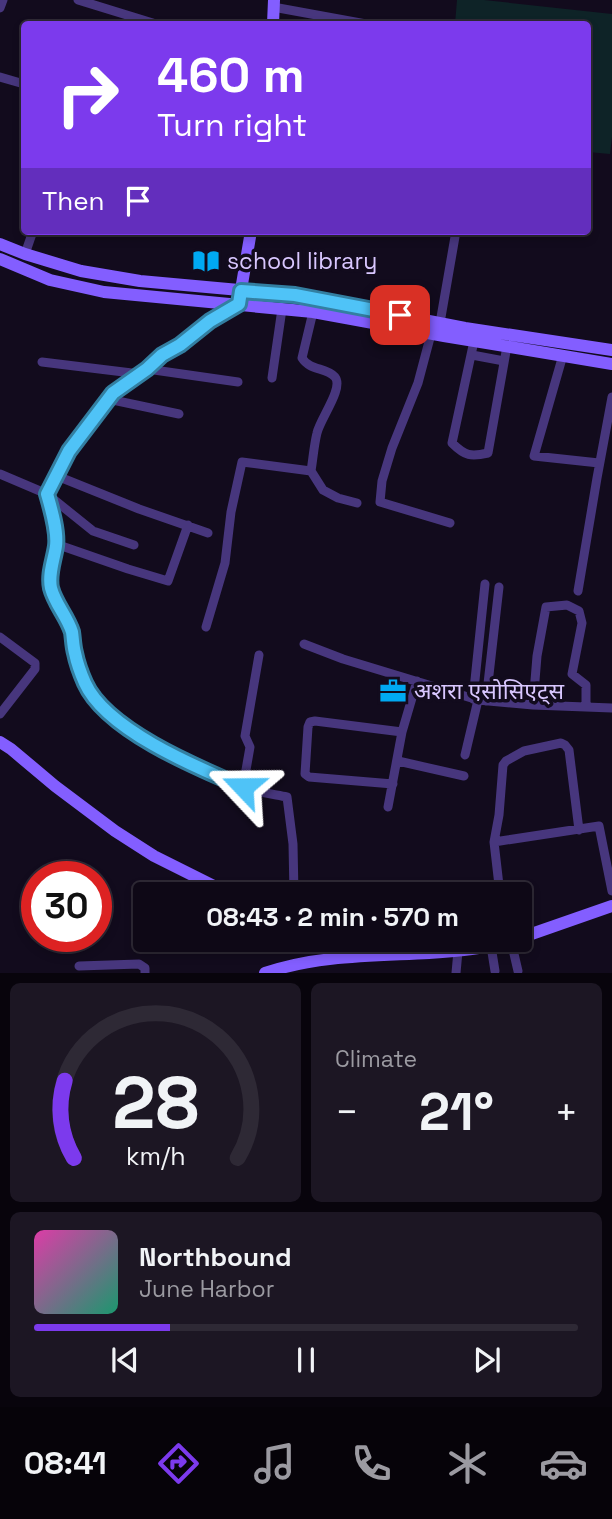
<!DOCTYPE html>
<meta charset="utf-8">
<style>
body{margin:0;font-family:"Space Grotesk","Noto Sans Devanagari",sans-serif;background:#1c1623;color:#f1f3f6;height:100vh;display:flex;flex-direction:column;font-size:26px;white-space:nowrap}
*{box-sizing:border-box;margin:0}
p{font-size:23px;color:#9b9aa1}
.icon{flex:none;width:38px;height:38px;fill:none;stroke:currentColor;stroke-width:2;stroke-linecap:round;stroke-linejoin:round}
.map{position:relative;height:973px;overflow:hidden}
.panel{display:flex;flex-direction:column;gap:10px;padding:10px;background:#08040c;flex:1}
.panel>*{flex:none}
.banner{position:absolute;left:21px;top:21px;width:570px;height:214px;border-radius:7px;box-shadow:0 4px 10px #0003,0 0 0 2px #2e2935;background:#7c3aed;color:#fff;overflow:hidden}
.speed{position:absolute;left:21px;top:861px;display:flex;gap:14px;font-size:35px;font-weight:700;text-align:center}
.speed>*{display:grid;place-content:center;width:91px;height:91px;border-radius:50%;background:#0e0816;box-shadow:0 4px 10px #0003,0 0 0 2px #2e2935;line-height:1}
.speed .limit{border:10px solid #d22;background:#fff;color:#111}
.pin{position:absolute;display:grid;place-items:center;width:60px;height:60px;color:#fff;margin:-30px;border-radius:14px;box-shadow:0 4px 10px #0006}
.me{position:absolute;width:77px;margin:-38px;rotate:293deg;stroke-linejoin:round;filter:drop-shadow(0 0 5px #0008)}
.turn{display:flex;align-items:center;gap:24px;height:147px;padding:0 21px;font-size:32px}
.turn .icon{width:91px;height:91px;stroke-width:2.5}
.turn b{display:block;font-size:49px;line-height:60px}
.then{display:flex;align-items:center;height:66px;padding:0 21px;background:#0003;gap:14px;font-size:26px}
.big{font-size:52px;font-weight:800;line-height:1.1}
.panel .widget{flex:1;display:flex;flex-direction:column;justify-content:center;gap:10px;min-width:0;padding:0 24px;border-radius:10px;background:#1c1623}
.panel .dial{align-items:center;gap:0}
.dial svg{height:182px;overflow:visible;fill:none;stroke:#2e2935;stroke-width:7;stroke-linecap:round;text-anchor:middle}
.dial text{fill:#f1f3f6;stroke:none}
.song{display:flex;align-items:center;gap:21px}
.cover{width:84px;height:84px;border-radius:10px;background:linear-gradient(135deg,hsl(320 70% 55%),hsl(160 70% 35%))}
.played{height:7px;border-radius:4px;background:linear-gradient(90deg,#7c3aed 25%,#2e2935 25%)}
.keys{display:flex;justify-content:space-around;direction:ltr}
.heat{display:flex;justify-content:space-between;align-items:center;font-size:38px;direction:ltr}
.panel .tiles{flex:1;display:grid;gap:10px;grid-template-columns:1fr 1fr}
.widget:last-child{grid-column:span 2}
.trip{position:absolute;left:133px;top:882px;width:399px;height:70px;border-radius:7px;background:#0e0816;box-shadow:0 4px 10px #0003,0 0 0 2px #2e2935;font-weight:800;line-height:70px;text-align:center}
.menu{display:flex;height:112px;justify-content:space-around;align-items:center;background:#060309;color:#9b9aa1}
.menu .icon{width:49px;height:49px}
.menu .current{color:#7c3aed}
.menu b{font-size:32px;color:#f1f3f6}
.map>svg:first-child{display:block}
.grass{fill:#0e2327}
.lines{fill:none;stroke-linecap:round;stroke-linejoin:round}
.street{stroke:#47367d;stroke-width:9}
.secondary{stroke:#835eff;stroke-width:12}
.route-casing{stroke:#337fa1;stroke-width:18}
.route{stroke:#4fc3f7;stroke-width:12}
.labels{text-anchor:middle;dominant-baseline:central;stroke-width:7;stroke-linejoin:round;paint-order:stroke}
.poi-label{font-size:23px;fill:#d9c7ff;stroke:#120b1d;text-anchor:start}
</style>
<div class="map">
<svg width="612" height="973" viewBox="0 0 612 973">
<rect width="100%" height="100%" fill="#120b1d"/>
<path class="grass" d="M457,0H484L612,14V137L610,154L588,152V24H455Z"/>
<g class="lines">
<path class="street" d="M78,0L156,24
M273,7L366,24
M0,8L3,0
M0,77L24,84
M25,254L33,231
M237,304L210,321L180,345L162,355L147,369L113,393L69,451L47,494C51,508 57,531 56,546C55,560 48,573 51,587C54,603 67,615 71,631C73,637 73,645 75,652C77,663 81,677 87,687C111,731 195,769 241,786C255,792 272,794 287,797L293,844L294,894
M313,312L302,358C310,371 326,367 335,377C344,388 320,419 317,433C314,445 313,459 311,471L323,490L338,498L357,503
M440,323L456,231
M431,334L418,383L392,448L382,481L380,502L450,523
M474,341L452,443C465,456 471,457 488,453L507,346
M472,355L504,361
M563,355L534,456L599,463
M42,362L140,374
M147,369L238,382
M272,378L282,309
M108,399L179,414
M0,474L47,494L93,531L134,545
M57,476L139,509L208,533
M56,544L128,569L168,581L188,525
M578,591L597,478L612,397
M206,627L225,563L231,512L242,462L311,471
M0,637L35,663V669L0,714
M304,644L343,659L478,700L533,705L612,708
M473,699L485,584
M486,701L499,587
M533,705L537,656L546,607L567,605L579,611L582,623L572,674L586,685V706
M465,755L478,700
M398,761L464,776
M393,784L309,777L305,774L308,727L310,722L315,721L402,732
M243,787L250,747L245,736L259,655
M388,807L402,732L417,681
M494,842L599,826L612,891
M500,894L494,842L499,815L503,765L506,761L524,751L561,743L565,745L569,750L579,830
M511,941L518,971
M491,946L495,971
M79,966L139,964L145,968V973
M456,973L458,951"/>
<path class="secondary" d="M273,24L274,0
M0,244L25,254L81,271L140,281L295,295L465,328L612,350
M0,259L50,280L104,292L313,312L444,336L612,364
M240,296L251,231
M0,742L11,749L55,786L115,831L154,856L230,894
M520,938L612,906
M316,940L344,957
M265,973C317,955 375,956 429,953C458,951 486,949 514,940"/>
</g>
<g class="lines">
<g class="route-casing">
<path id="route" d="M243,787C198,768 106,730 85,683C81,674 77,663 75,653C73,646 73,638 72,632C67,616 55,604 51,588C48,574 54,560 56,546C58,531 51,508 47,494L69,451L113,393L147,369L162,355L180,345L210,321L239,304L241,291L295,295L400,315"/>
</g>
<use href="#route" class="route"/>
</g>
<defs>
<g id="library-bare" transform="scale(2.1)"><path d="M-6-4Q-3-5.5-.7-3.5V5Q-3 3-6 4ZM6-4Q3-5.5 .7-3.5V5Q3 3 6 4Z" fill="#00a9f2" stroke="#120b1d" stroke-width="2.5" paint-order="stroke"/></g>
<g id="office-bare" transform="scale(2.1)"><path d="M-6-3h4V-5.5h4V-3h4V5H-6ZM-1-4.5V-3h2v-1.5ZM-6 0V1H6V0Z" fill="#00a9f2" stroke="#120b1d" stroke-width="2.5" paint-order="stroke"/></g>
</defs>
<g fill-rule="evenodd">
<use href="#library-bare" x="206" y="261"/>
<use href="#office-bare" x="393" y="691"/>
</g>
<g class="labels">
<g class="poi-label">
<text x="227" y="261">school library</text>
<text x="414" y="691">अशरा एसोसिएट्स</text>
</g>
</g>
</svg>
<div class="speed"><div class="limit">30</div></div>
<div class="pin" style="left:400px;top:315px;background:#d93025"><svg class="icon" aria-label="arrive" viewBox="0 0 24 24"><path d="M6 21V4h12l-3 4 3 4H6"/></svg></div>
<svg class="me" style="left:243px;top:787px" viewBox="-20 -20 40 40"><path d="M0-17L14 15 0 8-14 15z" fill="#4fc3f7" stroke="#fff" stroke-width="4"/></svg>
<div class="trip">08:43 · 2 min · 570 m</div>
<div class="banner">
<div class="turn"><svg class="icon" aria-label="right" viewBox="0 0 24 24"><path d="M7 20v-9h11M14 6l5 5-5 5"/></svg><div><b>460 m</b>Turn right</div></div>
<div class="then">Then<svg class="icon" aria-label="arrive" viewBox="0 0 24 24"><path d="M6 21V4h12l-3 4 3 4H6"/></svg></div>
</div>
</div>
<section class="panel">
<div class="tiles">
<div class="widget dial"><svg viewBox="0 0 100 80">
<path d="M14 69A42 42 0 1 1 86 69"/>
<path d="M14 69A42 42 0 0 1 10 35" stroke="#7c3aed"/>
<text x="50" y="56" font-size="32" font-weight="700">28</text>
<text x="50" y="72" font-size="11">km/h</text>
</svg></div>
<div class="widget"><p>Climate</p>
<div class="heat"><a>−</a><b class="big">21°</b><a>+</a></div>
</div>
<div class="widget">
<div class="song"><i class="cover"></i><div><b>Northbound</b><p>June Harbor</p></div></div>
<div class="played"></div>
<div class="keys"><svg class="icon" aria-label="previous" viewBox="0 0 24 24"><path d="M18 5L8 12l10 7zM5 5v14"/></svg><svg class="icon" aria-label="pause" viewBox="0 0 24 24"><path d="M8 5v14M16 5v14"/></svg><svg class="icon" aria-label="next" viewBox="0 0 24 24"><path d="M6 5l10 7-10 7zM19 5v14"/></svg></div>
</div>
</div>
</section>
<nav class="menu">
<b>08:41</b>
<svg class="icon current" aria-label="directions" viewBox="0 0 24 24"><path d="M12 3l9 9-9 9-9-9zM9 14v-3h6M13 9l2 2-2 2"/></svg>
<svg class="icon" aria-label="music" viewBox="0 0 24 24"><path d="M9 18V5l10-2v13"/><circle cx="6" cy="18" r="3"/><circle cx="16" cy="16" r="3"/></svg>
<svg class="icon" aria-label="phone" viewBox="0 0 24 24"><path d="M5 4h4l2 5-3 2q2 4 5 5l2-3 5 2v4C11 20 4 13 5 4z"/></svg>
<svg class="icon" aria-label="climate" viewBox="0 0 24 24"><path d="M12 3v18M4 7l16 10M4 17L20 7"/></svg>
<svg class="icon" aria-label="car" viewBox="0 0 24 24"><path d="M5 17H2v-5l4-1 3-4h7l3 4 3 1v5h-3M9 17h6M6 11h13"/><circle cx="7" cy="17" r="2"/><circle cx="17" cy="17" r="2"/></svg>
</nav>
